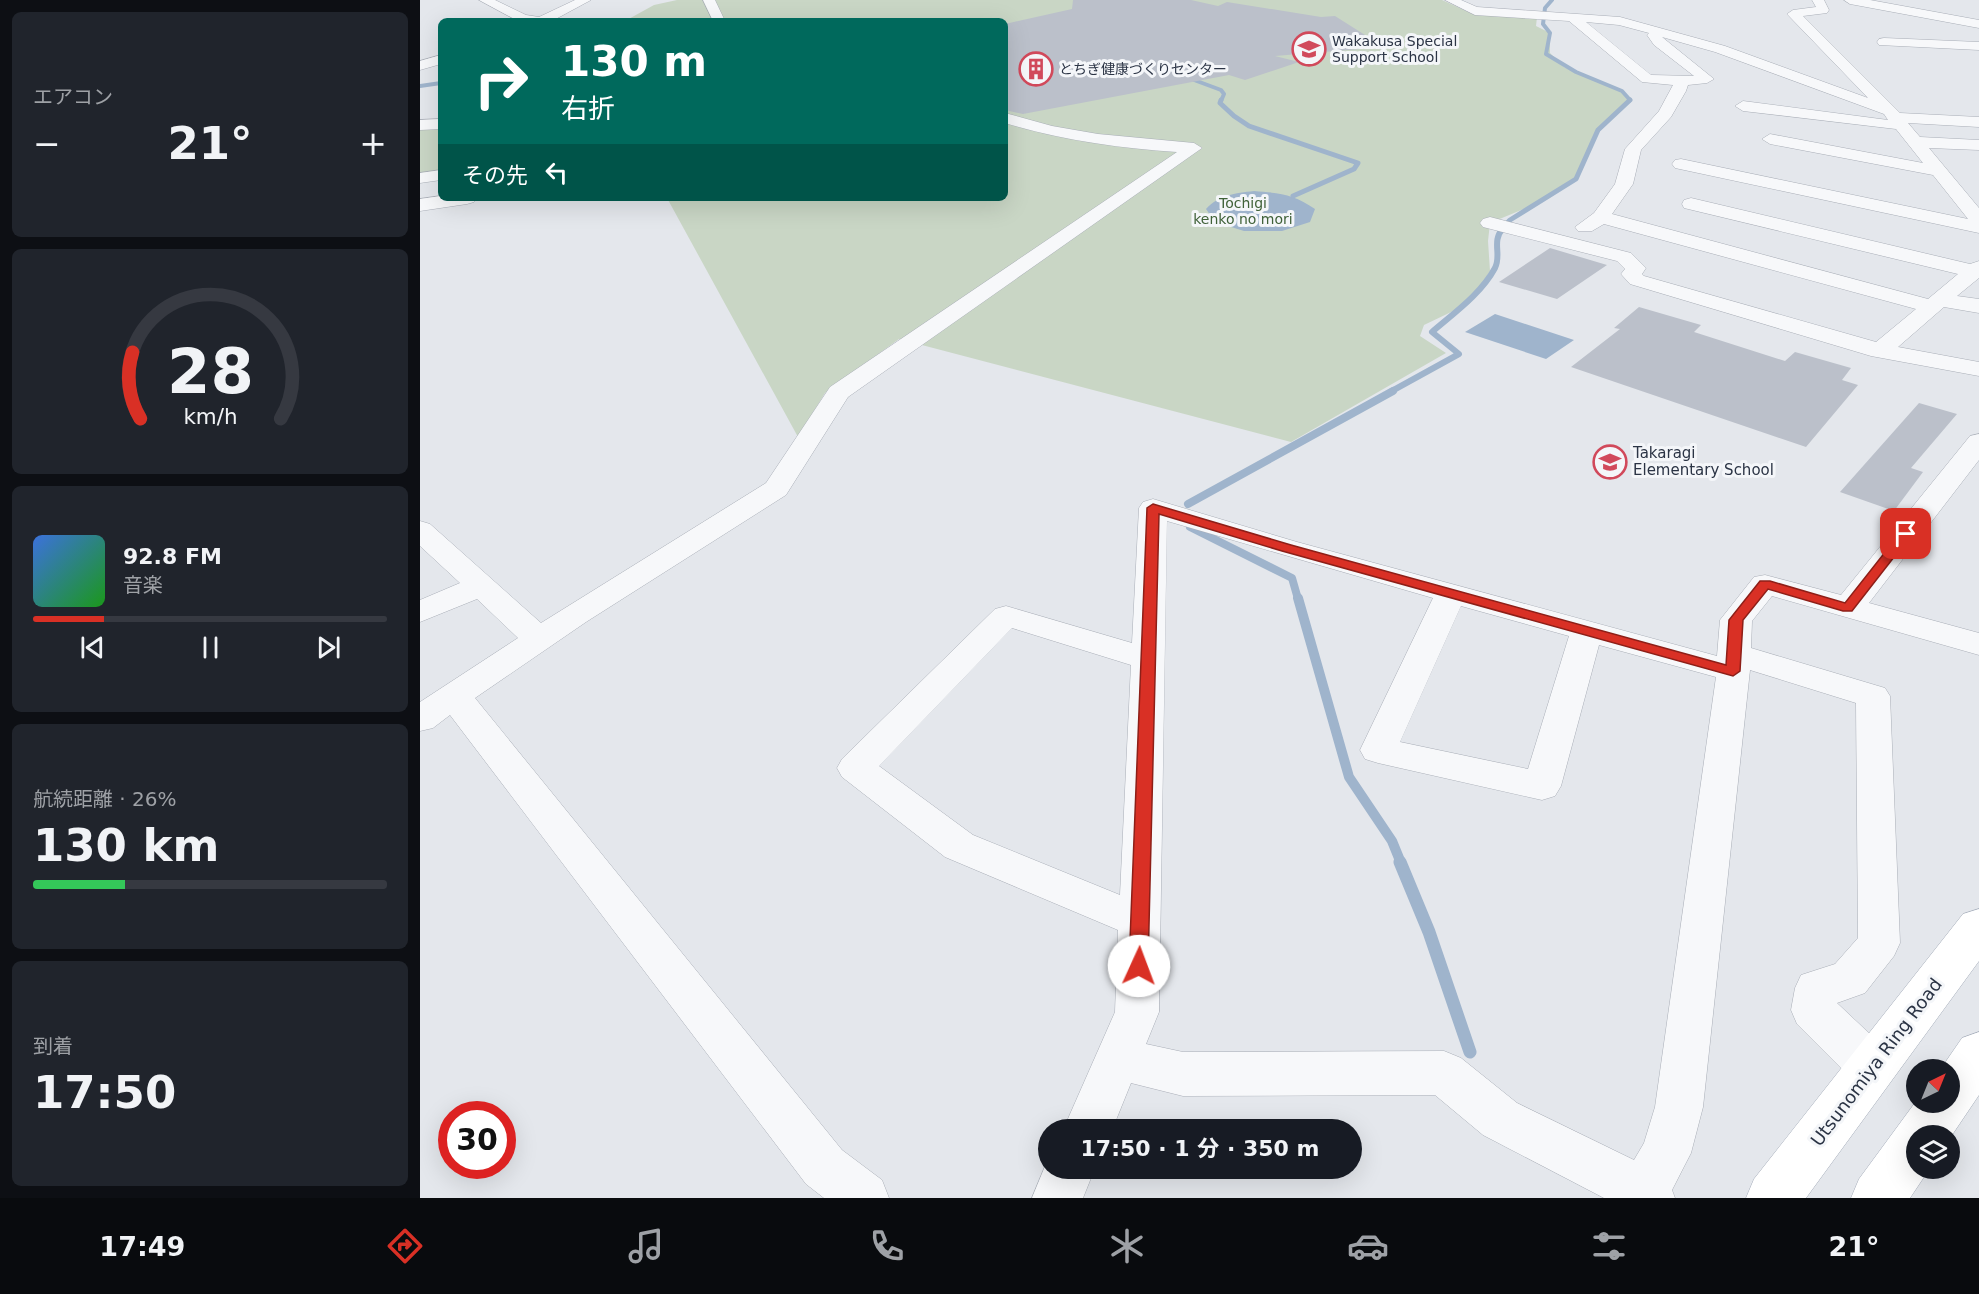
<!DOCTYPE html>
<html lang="ja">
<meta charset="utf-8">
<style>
body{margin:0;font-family:"DejaVu Sans","Noto Sans JP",sans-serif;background:#20242c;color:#f1f3f6;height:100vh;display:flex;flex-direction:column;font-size:22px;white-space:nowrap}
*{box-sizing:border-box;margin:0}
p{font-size:20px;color:#9ea1a6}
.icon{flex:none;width:33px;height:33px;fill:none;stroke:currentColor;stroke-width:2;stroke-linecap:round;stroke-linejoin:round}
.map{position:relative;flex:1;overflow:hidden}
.details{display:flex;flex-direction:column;gap:12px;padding:12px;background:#0d0f14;width:420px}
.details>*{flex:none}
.hud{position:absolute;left:18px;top:18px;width:570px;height:183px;border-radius:9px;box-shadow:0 6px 24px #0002;background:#00695c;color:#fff;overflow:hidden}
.needle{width:39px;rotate:43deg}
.buttons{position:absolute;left:1486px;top:1059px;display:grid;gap:12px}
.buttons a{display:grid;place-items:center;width:54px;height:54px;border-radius:50%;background:#171b24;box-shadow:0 6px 24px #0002;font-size:30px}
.speed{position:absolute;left:18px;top:1101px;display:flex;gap:12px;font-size:30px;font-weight:700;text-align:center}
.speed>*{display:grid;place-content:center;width:78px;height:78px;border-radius:50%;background:#171b24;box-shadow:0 6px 24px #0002;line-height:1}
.speed .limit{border:9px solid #d22;background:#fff;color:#111}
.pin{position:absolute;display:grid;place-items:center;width:51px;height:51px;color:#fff;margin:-26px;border-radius:12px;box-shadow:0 3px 9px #0006}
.me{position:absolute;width:66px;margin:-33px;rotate:2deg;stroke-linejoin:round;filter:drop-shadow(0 0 4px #0008)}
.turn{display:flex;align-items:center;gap:21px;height:126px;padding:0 24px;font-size:27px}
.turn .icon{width:78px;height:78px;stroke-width:2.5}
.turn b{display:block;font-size:42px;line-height:51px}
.then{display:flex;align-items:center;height:57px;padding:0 24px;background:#0003;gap:12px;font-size:22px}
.big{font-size:45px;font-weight:700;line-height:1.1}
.details .card{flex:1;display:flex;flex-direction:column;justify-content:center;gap:9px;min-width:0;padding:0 21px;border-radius:9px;background:#20242c}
.details .dial{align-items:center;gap:0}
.dial svg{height:156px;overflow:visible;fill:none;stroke:#363941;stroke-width:7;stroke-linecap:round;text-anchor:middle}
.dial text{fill:#f1f3f6;stroke:none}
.song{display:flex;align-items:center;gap:18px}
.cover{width:72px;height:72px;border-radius:9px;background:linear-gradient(135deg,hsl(220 70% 55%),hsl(120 70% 35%))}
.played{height:6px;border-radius:3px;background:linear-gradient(90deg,#d93025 20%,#363941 20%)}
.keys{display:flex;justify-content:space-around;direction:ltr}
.heat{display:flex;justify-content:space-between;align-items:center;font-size:33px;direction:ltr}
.charge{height:9px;border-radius:4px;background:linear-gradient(90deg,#34c759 26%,#363941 0)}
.trip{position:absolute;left:618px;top:1119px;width:324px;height:60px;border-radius:30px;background:#171b24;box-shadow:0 6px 24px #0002;font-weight:700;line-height:60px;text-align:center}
.menu{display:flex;height:96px;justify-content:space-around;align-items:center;background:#090b0e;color:#9ea1a6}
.menu .icon{width:42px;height:42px}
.menu .selected{color:#d93025}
.menu b{font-size:27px;color:#f1f3f6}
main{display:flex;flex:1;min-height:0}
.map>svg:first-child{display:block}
.green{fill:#c9d6c5}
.water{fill:#9fb4cc}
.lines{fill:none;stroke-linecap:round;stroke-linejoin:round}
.stream-far5{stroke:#9fb4cc;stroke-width:4}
.stream-far4{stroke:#9fb4cc;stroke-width:5}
.stream-far3{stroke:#9fb4cc;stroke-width:6}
.stream-far2{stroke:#9fb4cc;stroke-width:8}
.stream-far1{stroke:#9fb4cc;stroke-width:10}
.stream{stroke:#9fb4cc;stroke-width:13}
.building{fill:#bbc0ca}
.minor-casing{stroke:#a9aeb7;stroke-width:1}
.major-casing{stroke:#a3abb8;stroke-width:1}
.minor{fill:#f7f8fa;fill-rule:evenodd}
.major{fill:#fff;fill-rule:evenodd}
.route{fill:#d93025;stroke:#8d1f18;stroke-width:1.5}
.labels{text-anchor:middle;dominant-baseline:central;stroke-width:6;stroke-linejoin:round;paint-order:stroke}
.far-poi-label{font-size:14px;fill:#2b3445;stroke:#f4f6f9;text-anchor:start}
.far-park-label{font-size:14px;fill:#3f6138;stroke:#f4f6f9}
.poi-label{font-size:15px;fill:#2b3445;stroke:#f4f6f9;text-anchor:start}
.near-street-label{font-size:18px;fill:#2b3445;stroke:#f4f6f9}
</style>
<main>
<section class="details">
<div class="card"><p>エアコン</p>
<div class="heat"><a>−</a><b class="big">21°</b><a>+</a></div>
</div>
<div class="card dial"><svg viewBox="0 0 100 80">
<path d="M14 69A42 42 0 1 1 86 69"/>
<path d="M14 69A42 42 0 0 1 10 35" stroke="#d93025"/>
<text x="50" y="56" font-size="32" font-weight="700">28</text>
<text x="50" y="72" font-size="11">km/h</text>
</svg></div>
<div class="card">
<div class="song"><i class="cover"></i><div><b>92.8 FM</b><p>音楽</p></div></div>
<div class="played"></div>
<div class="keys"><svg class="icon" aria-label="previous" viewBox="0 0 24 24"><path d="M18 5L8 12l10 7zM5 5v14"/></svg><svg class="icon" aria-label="pause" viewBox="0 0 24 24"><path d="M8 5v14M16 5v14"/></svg><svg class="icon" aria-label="next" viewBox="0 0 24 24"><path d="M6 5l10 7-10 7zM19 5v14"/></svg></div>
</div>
<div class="card"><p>航続距離 · 26%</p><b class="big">130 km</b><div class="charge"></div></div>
<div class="card"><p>到着</p><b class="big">17:50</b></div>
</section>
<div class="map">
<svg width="1559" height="1198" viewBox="0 0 1559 1198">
<rect width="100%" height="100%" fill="#e4e7ec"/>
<path class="green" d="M257,0H1022L1051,13L1117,17L1116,26L1130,33V53L1144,67L1202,91L1210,100L1178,130L1156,179L1128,199L1070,223L1068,241L1070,271L1050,303L1004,325L1000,336L1026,353L871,442L479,339L405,393L378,437L247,198H585V21H205L234,5Z
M0,128H21V168L18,172L0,173Z"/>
<path class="water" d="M834,191C860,193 874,194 895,209L890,222L862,231H824L795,222L786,209C799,195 815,193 834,191Z
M1075,314L1154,340L1126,359L1045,332Z"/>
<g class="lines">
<path class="stream-far5" d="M1132,0L1125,8L1123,24L1130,33L1126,54L1156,72L1202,91L1210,100L1209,101
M766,77L801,90L804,94L801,101
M0,86L21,83"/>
<path class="stream-far4" d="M801,100L800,103L814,116L829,126L938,163L934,169L873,196
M1082,229L1090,220L1156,179L1178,130L1210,100"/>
<path class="stream-far3" d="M970,392L1039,354L1012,332C1034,313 1061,294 1075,268C1082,254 1071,242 1083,228"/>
<path class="stream-far2" d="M768,504L973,391
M770,527L872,578L878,599"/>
<path class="stream-far1" d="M878,598L929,777L972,841L981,863"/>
<path class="stream" d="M980,862L1009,932L1050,1052"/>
</g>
<path class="building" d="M653,0H771L798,6L807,2L901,17L915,16L964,47L855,56L879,62L825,80L809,75L603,114L585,110V24L652,9Z
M1130,248L1187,265L1137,299L1079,282Z
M1219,307L1281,325L1274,332L1365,361L1375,352L1431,368L1422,380L1438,385L1386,447L1151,367L1200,329L1194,328Z
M1499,403L1537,414L1491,468L1503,472L1474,511L1420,492Z"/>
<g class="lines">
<g class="minor-casing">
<path id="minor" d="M59,0H75L106,15L119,17L155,0H171L132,21H98Z
M283,0H295L305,21H293Z
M1025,0H1041L1057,7L1200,17L1305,46L1448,98L1367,14L1373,10L1396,7L1392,0H1404L1409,10L1407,13L1383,16L1480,113L1559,117V127L1488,123L1500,137L1559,140V150L1509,148L1559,208V233L1255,168L1252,164L1255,160L1261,159L1548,219L1513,175L1350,144L1342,139L1350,134L1503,163L1476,129L1323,111L1315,106L1323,101L1468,120L1464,114L1295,52L1242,37L1294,79L1287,83L1268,85L1266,91L1251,117L1221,150L1213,184L1192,214L1508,299L1538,274L1264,208L1262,204L1264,200L1271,198L1550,264L1559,261V278L1537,296L1559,299V313L1524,307L1478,347L1559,362V376L1451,356L1210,284L1201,274L1205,269L1197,261L1063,227L1060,223L1063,219L1070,217L1211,253L1226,268L1222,274L1224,276L1456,342L1496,309L1184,224L1172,231H1158L1155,227L1174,213L1195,184L1205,149L1239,111L1253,85L1222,82L1149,21L1055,15ZM1166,22L1199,25L1229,33L1227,35L1234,45L1274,76L1231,75Z
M1424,0H1450L1559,20V28L1430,4Z
M1464,38L1559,42V50L1459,45L1457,42L1459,39Z
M21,55V64L0,70V61Z
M585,113L632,126L678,134L774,143L782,148L428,397L366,495L166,622L55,698L422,1150L462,1180L469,1198H404L386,1184L30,715L13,728L0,731V702L98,638L57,599L0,622V600L40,583L0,546V521L10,524L121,623L346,483L410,387L757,152C699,148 641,140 585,123Z
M21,119V129L0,130V120Z
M21,170V180L0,183V173Z
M21,196V198H56L54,202L47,204L0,211V199Z
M1559,434V460L1449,603L1559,633V655L1352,596L1332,621L1331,648L1465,688L1470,696L1480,943L1474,956L1445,993L1417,1003L1469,1052L1475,1067L1469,1082L1452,1088L1435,1082L1377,1024L1371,1010L1375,988L1381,975L1415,964L1438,938L1436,703L1330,670L1283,1107L1271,1153L1252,1190L1255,1198H1184L1063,1135L1015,1095L763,1096L711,1083L692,1130H643L695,1012L698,930L525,857L422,777L417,768L422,759L575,609L586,606L712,643L719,508L723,502L733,499L743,502L877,542L1297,656L1300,620L1334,577L1345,575L1421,595L1550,436ZM747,521L1013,598L940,750L945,759L958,763L1122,800L1135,796L1141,786L1179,645L1296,677L1235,1107L1224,1143L1214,1160L1097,1103L1041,1058L1024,1051L763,1052L726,1044L739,1012ZM1041,606L1149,636L1108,769L980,742ZM592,628L711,665L700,895L553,835L459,766Z
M628,1159V1168H675L663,1198H612Z"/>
</g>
<g class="major-casing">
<path id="major" d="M1559,909V961L1386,1198H1326L1334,1179L1543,914Z
M1559,1032V1095L1530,1138V1136H1497V1168H1510L1490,1198H1431L1439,1179L1497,1100V1102H1530V1070H1520L1542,1038Z"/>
</g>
<use href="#minor" class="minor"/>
<use href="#major" class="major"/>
</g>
<path class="route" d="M733,504L871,545L1306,665L1309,620L1340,581H1350L1425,603L1481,532L1486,531L1492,534L1432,611H1423L1348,589L1323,620L1320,671L1313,676L862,551L739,514L728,966L725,972L719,974L712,972L709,966L727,508Z"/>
<defs>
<g id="school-ring" transform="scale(1.725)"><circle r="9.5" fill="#f4f6f9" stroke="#d1495b" stroke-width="1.5"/><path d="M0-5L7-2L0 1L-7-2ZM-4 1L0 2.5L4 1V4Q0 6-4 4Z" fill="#d1495b"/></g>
<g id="building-ring" transform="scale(1.725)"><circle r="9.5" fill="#f4f6f9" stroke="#d1495b" stroke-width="1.5"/><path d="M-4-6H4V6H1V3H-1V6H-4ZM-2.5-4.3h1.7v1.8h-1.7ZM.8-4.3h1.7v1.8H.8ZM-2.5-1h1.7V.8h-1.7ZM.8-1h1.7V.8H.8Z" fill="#d1495b"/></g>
</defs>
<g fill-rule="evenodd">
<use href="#school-ring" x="889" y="49"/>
<use href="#building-ring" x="616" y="69"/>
<use href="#school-ring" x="1190" y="462"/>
</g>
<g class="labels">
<g class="far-poi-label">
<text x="912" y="41">Wakakusa Special<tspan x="912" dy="16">Support School</tspan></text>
<text x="639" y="69">とちぎ健康づくりセンター</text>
</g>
<g class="far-park-label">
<text x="823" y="203">Tochigi<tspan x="823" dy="16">kenko no mori</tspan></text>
</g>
<g class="poi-label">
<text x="1213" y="453">Takaragi<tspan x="1213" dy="17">Elementary School</tspan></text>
</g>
<g class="near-street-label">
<text transform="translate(1456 1062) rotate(-53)">Utsunomiya Ring Road</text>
</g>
</g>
</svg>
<div class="buttons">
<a><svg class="needle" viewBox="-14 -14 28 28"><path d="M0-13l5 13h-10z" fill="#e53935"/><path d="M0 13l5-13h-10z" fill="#9ea1a6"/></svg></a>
<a><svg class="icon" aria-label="layers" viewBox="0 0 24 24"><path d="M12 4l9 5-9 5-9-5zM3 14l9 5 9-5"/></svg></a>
</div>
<div class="speed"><div class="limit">30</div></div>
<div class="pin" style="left:1486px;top:534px;background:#d93025"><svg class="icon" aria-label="arrive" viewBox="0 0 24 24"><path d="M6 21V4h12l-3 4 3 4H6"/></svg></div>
<svg class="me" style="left:719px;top:966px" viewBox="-20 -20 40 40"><circle r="19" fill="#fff"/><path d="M0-13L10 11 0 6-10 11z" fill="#d93025"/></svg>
<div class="trip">17:50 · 1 分 · 350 m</div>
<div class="hud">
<div class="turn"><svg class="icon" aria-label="right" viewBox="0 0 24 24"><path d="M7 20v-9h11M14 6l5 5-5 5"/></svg><div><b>130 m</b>右折</div></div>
<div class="then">その先<svg class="icon" aria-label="left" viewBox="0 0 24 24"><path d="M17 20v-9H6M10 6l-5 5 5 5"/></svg></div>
</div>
</div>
</main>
<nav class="menu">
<b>17:49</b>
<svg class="icon selected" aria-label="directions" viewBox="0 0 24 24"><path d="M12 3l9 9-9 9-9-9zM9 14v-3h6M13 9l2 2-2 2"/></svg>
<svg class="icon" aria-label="music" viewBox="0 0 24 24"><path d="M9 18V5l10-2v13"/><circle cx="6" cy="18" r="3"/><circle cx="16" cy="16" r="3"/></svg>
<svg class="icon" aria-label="phone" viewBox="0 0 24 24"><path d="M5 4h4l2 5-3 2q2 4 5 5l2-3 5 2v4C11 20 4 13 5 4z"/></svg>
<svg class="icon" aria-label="climate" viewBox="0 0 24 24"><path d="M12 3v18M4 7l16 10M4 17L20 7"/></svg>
<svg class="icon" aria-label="car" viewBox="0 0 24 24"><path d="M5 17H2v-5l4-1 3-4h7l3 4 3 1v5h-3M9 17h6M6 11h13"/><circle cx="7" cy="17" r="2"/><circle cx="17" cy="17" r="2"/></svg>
<svg class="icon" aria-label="filters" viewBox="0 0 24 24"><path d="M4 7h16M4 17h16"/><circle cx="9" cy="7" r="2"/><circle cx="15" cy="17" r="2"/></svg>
<b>21°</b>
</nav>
